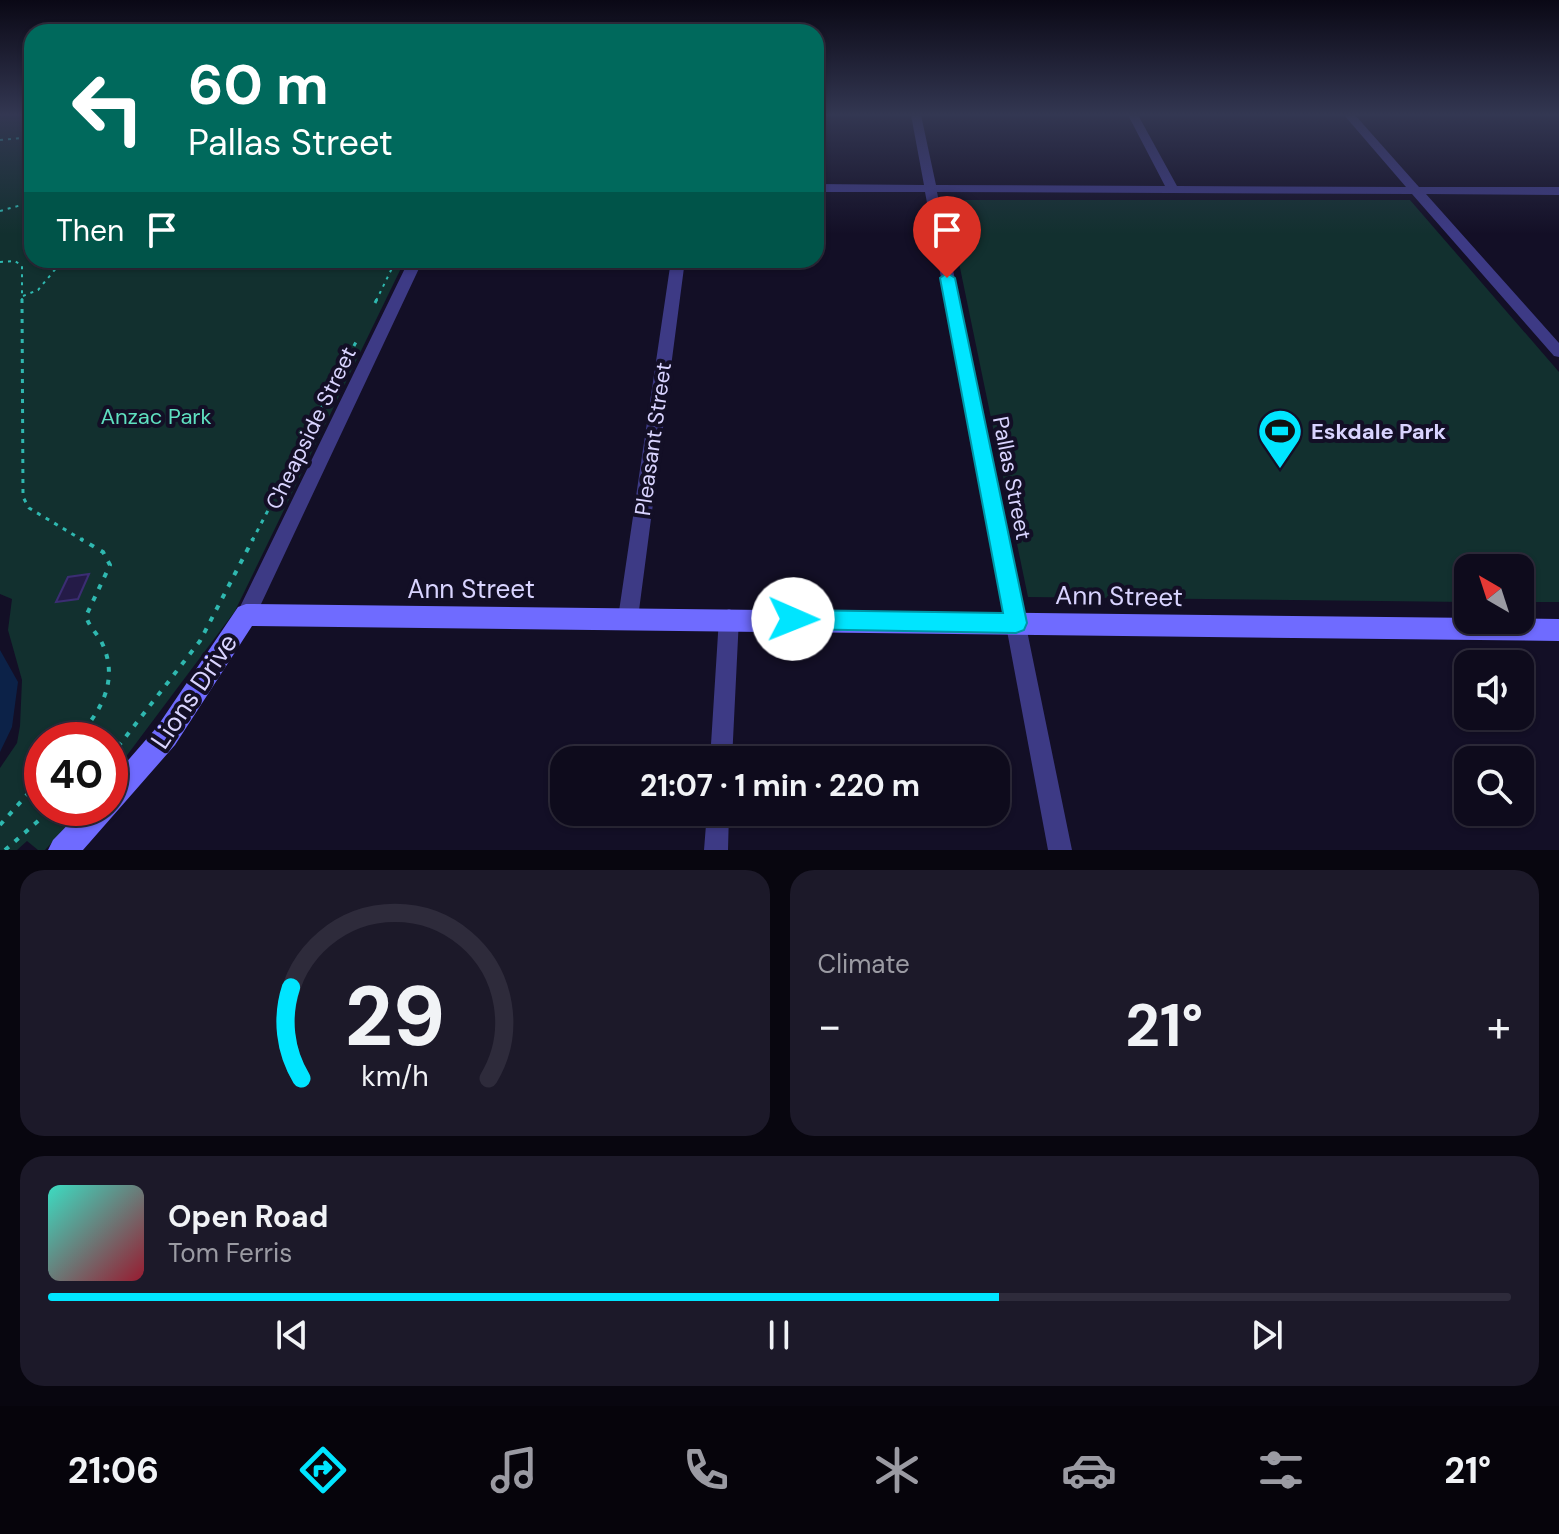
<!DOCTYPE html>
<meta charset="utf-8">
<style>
body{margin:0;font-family:"DM Sans",sans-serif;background:#1c1929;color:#f1f3f6;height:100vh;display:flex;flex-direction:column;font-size:30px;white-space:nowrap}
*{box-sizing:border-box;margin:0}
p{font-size:26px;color:#9b9ba3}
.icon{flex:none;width:44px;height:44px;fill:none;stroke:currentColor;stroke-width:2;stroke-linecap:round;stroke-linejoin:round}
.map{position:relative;height:850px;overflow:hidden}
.side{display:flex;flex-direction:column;gap:20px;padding:20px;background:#08060f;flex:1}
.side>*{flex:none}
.hud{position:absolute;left:24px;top:24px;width:800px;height:244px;border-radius:24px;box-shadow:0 2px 6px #0004,0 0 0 2px #2e2b3b;background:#00695c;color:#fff;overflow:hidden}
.needle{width:52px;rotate:321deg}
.controls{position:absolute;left:1454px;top:554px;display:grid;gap:16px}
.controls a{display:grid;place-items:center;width:80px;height:80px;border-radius:16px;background:#0e0b1c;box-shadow:0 2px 6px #0004,0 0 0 2px #2e2b3b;font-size:40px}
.speed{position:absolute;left:24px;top:722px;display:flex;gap:16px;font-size:40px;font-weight:700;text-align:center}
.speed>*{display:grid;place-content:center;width:104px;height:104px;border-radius:50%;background:#0e0b1c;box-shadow:0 2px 6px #0004,0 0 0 2px #2e2b3b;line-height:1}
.speed .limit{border:12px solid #d22;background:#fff;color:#111}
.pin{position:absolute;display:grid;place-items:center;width:68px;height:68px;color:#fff;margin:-82px -34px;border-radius:50% 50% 50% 0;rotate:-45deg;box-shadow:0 0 8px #0007}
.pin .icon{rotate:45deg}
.me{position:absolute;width:88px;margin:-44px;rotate:91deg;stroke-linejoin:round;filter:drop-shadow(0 0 6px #0008)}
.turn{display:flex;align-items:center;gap:28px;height:168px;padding:0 32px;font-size:36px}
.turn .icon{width:104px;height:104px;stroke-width:2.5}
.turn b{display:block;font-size:56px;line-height:68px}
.then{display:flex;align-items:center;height:76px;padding:0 32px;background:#0003;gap:16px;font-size:30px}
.big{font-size:60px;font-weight:700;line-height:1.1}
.side .widget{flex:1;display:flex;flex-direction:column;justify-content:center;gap:12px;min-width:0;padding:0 28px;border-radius:24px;background:#1c1929}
.side .dial{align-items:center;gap:0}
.dial svg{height:208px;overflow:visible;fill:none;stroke:#2e2b3b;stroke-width:7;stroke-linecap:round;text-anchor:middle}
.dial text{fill:#f1f3f6;stroke:none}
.song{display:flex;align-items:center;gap:24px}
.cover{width:96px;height:96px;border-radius:12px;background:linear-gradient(135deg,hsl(170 70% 55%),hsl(350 70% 35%))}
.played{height:8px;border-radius:4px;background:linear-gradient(90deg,#00e5ff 65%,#2e2b3b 65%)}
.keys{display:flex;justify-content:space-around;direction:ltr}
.heat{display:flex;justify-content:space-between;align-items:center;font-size:44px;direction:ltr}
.side .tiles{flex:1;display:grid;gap:20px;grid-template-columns:1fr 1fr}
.widget:last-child{grid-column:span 2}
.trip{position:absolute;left:550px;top:746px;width:460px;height:80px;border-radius:24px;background:#0e0b1c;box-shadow:0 2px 6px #0004,0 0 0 2px #2e2b3b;font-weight:700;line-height:80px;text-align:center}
.dock{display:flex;height:128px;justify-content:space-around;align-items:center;background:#06040b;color:#9b9ba3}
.dock .icon{width:56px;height:56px}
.dock .on{color:#00e5ff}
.dock b{font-size:36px;color:#f1f3f6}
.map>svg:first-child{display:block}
.green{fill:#12302f}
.water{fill:#0c2248}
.building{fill:#241b47;stroke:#3b2d73;stroke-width:2}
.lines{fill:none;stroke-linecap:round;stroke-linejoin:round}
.path-far2{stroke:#2fb8b0;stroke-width:2;stroke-dasharray:3 5;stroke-linecap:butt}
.path-far1{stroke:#2fb8b0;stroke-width:3;stroke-dasharray:4 6;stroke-linecap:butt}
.path{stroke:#2fb8b0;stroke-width:4;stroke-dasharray:5 8;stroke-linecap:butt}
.street{fill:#3d3a85;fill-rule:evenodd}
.secondary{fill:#6f6bff;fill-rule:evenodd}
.route{fill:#00e5ff;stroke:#0095a6;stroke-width:2}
.labels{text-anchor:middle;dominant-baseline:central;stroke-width:8;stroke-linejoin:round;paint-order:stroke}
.park-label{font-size:22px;fill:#5fe0c0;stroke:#130f26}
.street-label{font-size:22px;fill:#d9d4ff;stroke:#130f26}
.poi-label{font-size:22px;font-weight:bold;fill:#d9d4ff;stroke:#130f26;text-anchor:start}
.near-street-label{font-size:26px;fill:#d9d4ff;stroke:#130f26}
</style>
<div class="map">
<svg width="1559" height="850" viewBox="0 0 1559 850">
<rect width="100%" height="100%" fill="#130f26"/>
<path class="green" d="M0,115H32V260H405L235,611L110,778V740H42V808H84L45,850H38L27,841L17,850H0V768L17,743L20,726L22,680L8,630L12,599L0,594Z
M946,200H1410L1559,372V602H1520V568H1468V602L1028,597Z"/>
<path class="water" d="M0,650L18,682L12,727L0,752Z"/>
<path class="building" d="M89,574L78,599L56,602L68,577Z"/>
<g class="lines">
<path class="path-far2" d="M0,140L32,137
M0,211L32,202
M0,262L15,261L22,266V301
M23,296L38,290L63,260
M376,301L396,260"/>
<path class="path-far1" d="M22,299L23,497L29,508L84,541
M375,303L377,299
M252,541L356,342"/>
<path class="path" d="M75,740C100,713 120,681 102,643C97,633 89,627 86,616L110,565L103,552L81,539
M110,757L200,641L253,539
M0,825L42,778
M5,850L53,808"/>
<path class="street" d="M911,115H921L936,185L1165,186L1128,115H1138L1177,186L1406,187L1344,115H1355L1419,187H1559V195L1426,194L1559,343V357L1554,356L1412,194L937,192L1072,850H1048L925,192H816V184L924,185Z
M409,260H423L253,621L246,624L239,621L236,615L239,609Z
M671,260H685L638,618L635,624L628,627L621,624L618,618Z
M729,609L736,612L739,618L732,760H710L719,618L722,612Z
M707,812H729L728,850H704Z"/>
<path class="secondary" d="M246,604L1559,619V641L252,626L175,745L83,850H48L53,840L84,808H110V781L157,727L238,607Z"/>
</g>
<linearGradient id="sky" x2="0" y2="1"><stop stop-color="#0a0815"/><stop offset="0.49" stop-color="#333752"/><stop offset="1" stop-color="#333752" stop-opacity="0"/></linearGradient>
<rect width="1559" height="234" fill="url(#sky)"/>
<path class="route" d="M947,273L955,278L1027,623L1024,630L1016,633L793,629L785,626L782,619L785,612L793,610L1003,613L940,278Z"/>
<defs>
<g id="stadium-pin" transform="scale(2.3)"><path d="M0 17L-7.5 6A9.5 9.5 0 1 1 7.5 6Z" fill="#00e5ff" stroke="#130f26"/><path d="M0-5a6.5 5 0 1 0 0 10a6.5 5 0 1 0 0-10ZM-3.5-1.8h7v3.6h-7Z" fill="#111"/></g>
</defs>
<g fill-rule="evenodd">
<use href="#stadium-pin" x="1280" y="431"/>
</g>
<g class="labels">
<g class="park-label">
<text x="156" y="416">Anzac Park</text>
</g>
<g class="street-label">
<text transform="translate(311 428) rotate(-64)">Cheapside Street</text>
<text transform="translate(653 439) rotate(-82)">Pleasant Street</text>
<text transform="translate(1012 478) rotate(79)">Pallas Street</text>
</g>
<g class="poi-label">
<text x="1311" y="431">Eskdale Park</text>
</g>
<g class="near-street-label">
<text x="471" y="589">Ann Street</text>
<text transform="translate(1119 596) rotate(1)">Ann Street</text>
<text transform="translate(194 691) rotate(-56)">Lions Drive</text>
</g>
</g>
</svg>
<div class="controls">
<a><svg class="needle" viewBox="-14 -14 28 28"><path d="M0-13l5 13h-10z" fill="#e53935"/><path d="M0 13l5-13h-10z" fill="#9b9ba3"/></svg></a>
<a><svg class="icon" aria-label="sound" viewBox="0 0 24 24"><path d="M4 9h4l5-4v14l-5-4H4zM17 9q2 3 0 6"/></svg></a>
<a><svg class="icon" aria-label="search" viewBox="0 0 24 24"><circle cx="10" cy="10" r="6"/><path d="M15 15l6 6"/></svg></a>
</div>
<div class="speed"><div class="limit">40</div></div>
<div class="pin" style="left:947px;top:278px;background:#d93025"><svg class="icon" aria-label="arrive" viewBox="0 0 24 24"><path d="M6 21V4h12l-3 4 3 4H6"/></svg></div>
<svg class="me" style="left:793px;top:619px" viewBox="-20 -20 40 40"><circle r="19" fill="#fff"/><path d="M0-13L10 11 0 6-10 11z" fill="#00e5ff"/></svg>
<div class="trip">21:07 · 1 min · 220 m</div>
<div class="hud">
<div class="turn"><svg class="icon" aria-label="left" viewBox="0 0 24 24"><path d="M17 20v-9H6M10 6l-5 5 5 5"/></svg><div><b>60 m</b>Pallas Street</div></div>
<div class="then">Then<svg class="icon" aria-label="arrive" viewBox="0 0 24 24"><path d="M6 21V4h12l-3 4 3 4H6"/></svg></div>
</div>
</div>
<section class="side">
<div class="tiles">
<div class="widget dial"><svg viewBox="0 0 100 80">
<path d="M14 69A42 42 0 1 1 86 69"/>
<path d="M14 69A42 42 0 0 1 10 34" stroke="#00e5ff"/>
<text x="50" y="56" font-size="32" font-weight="700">29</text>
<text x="50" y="72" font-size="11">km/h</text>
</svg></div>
<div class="widget"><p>Climate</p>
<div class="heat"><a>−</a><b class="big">21°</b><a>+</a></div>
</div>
<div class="widget">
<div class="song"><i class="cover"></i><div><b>Open Road</b><p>Tom Ferris</p></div></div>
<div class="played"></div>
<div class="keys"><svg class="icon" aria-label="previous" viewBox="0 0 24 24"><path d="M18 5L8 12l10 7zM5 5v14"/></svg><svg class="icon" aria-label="pause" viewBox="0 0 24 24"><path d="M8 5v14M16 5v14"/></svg><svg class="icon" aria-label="next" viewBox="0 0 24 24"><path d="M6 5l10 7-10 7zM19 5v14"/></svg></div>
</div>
</div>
</section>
<nav class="dock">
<b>21:06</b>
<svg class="icon on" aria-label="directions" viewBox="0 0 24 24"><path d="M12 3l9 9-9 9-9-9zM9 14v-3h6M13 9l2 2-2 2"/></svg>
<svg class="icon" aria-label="music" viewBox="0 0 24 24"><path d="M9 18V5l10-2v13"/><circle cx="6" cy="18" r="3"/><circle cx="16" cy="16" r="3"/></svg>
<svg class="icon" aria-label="phone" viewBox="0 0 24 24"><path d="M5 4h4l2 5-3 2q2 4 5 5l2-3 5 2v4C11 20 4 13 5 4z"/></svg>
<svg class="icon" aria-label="climate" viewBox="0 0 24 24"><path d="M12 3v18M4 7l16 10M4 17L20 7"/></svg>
<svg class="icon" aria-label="car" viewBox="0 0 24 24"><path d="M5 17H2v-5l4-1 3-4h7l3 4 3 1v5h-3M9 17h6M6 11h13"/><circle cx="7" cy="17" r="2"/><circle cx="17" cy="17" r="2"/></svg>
<svg class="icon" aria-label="filters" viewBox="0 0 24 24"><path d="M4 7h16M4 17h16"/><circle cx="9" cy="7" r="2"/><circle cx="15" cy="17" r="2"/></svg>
<b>21°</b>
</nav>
